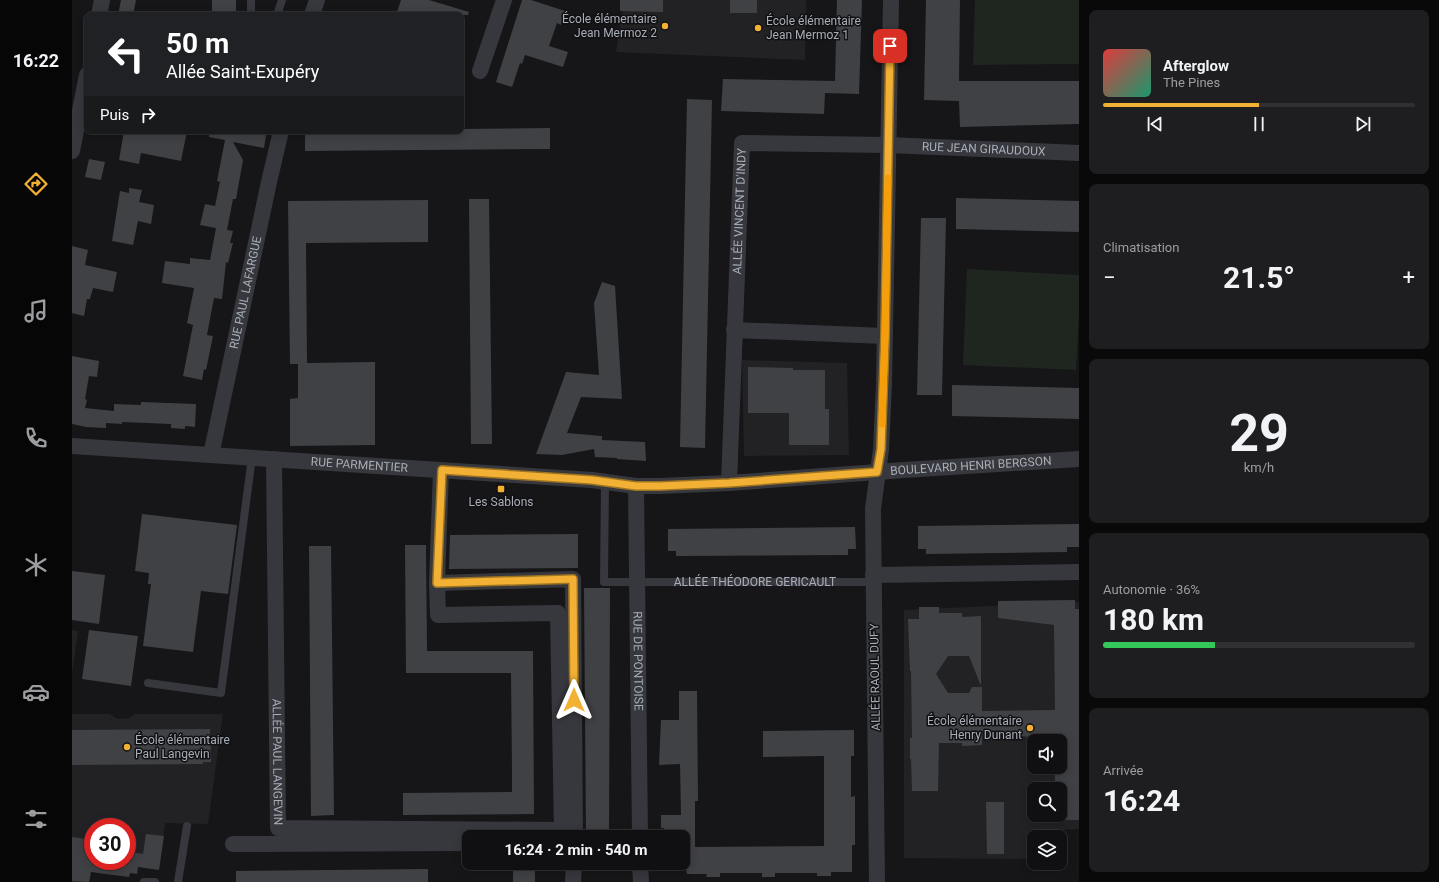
<!DOCTYPE html>
<html lang="fr">
<meta charset="utf-8">
<style>
body{margin:0;font-family:Roboto,sans-serif;background:#1e1e20;color:#f1f3f6;height:100vh;display:flex;flex-direction:column;font-size:15px;white-space:nowrap}
*{box-sizing:border-box;margin:0}
p{font-size:13px;color:#9c9d9f}
.icon{flex:none;width:22px;height:22px;fill:none;stroke:currentColor;stroke-width:2;stroke-linecap:round;stroke-linejoin:round}
.map{position:relative;flex:1;overflow:hidden}
.drawer{display:flex;flex-direction:column;gap:10px;padding:10px;background:#09090a;width:360px}
.drawer>*{flex:none}
.hud{position:absolute;left:12px;top:12px;width:380px;height:122px;border-radius:8px;box-shadow:0 2px 10px #0003,0 0 0 1px #303032;background:#202124;color:#fff;overflow:hidden}
.controls{position:absolute;left:955px;top:734px;display:grid;gap:8px}
.controls a{display:grid;place-items:center;width:40px;height:40px;border-radius:8px;background:#101012;box-shadow:0 2px 10px #0003,0 0 0 1px #303032;font-size:20px}
.speed{position:absolute;left:12px;top:818px;display:flex;gap:8px;font-size:20px;font-weight:700;text-align:center}
.speed>*{display:grid;place-content:center;width:52px;height:52px;border-radius:50%;background:#101012;box-shadow:0 2px 10px #0003,0 0 0 1px #303032;line-height:1}
.speed .limit{border:6px solid #d22;background:#fff;color:#111}
.pin{position:absolute;display:grid;place-items:center;width:34px;height:34px;color:#fff;margin:-17px;border-radius:8px;box-shadow:0 2px 6px #0006}
.me{position:absolute;width:44px;margin:-22px;rotate:0deg;stroke-linejoin:round;filter:drop-shadow(0 0 3px #0008)}
.turn{display:flex;align-items:center;gap:14px;height:84px;padding:0 16px;font-size:18px}
.turn .icon{width:52px;height:52px;stroke-width:2.5}
.turn b{display:block;font-size:28px;line-height:34px}
.then{display:flex;align-items:center;height:38px;padding:0 16px;background:#0003;gap:8px;font-size:15px}
.big{font-size:30px;font-weight:700;line-height:1.1}
.drawer .tile{flex:1;display:flex;flex-direction:column;justify-content:center;gap:6px;min-width:0;padding:0 14px;border-radius:8px;background:#1e1e20}
.drawer .dial{align-items:center;gap:0}
.dial b{font-size:52px;line-height:1}
.song{display:flex;align-items:center;gap:12px}
.cover{width:48px;height:48px;border-radius:6px;background:linear-gradient(135deg,hsl(0 70% 55%),hsl(160 70% 35%))}
.played{height:4px;border-radius:2px;background:linear-gradient(90deg,#f2b134 50%,#303032 50%)}
.keys{display:flex;justify-content:space-around;direction:ltr}
.heat{display:flex;justify-content:space-between;align-items:center;font-size:22px;direction:ltr}
.charge{height:6px;border-radius:3px;background:linear-gradient(90deg,#34c759 36%,#303032 0)}
.trip{position:absolute;left:390px;top:830px;width:228px;height:40px;border-radius:8px;background:#101012;box-shadow:0 2px 10px #0003,0 0 0 1px #303032;font-weight:700;line-height:40px;text-align:center}
main{display:flex;flex:1;min-height:0}
.menu{display:flex;flex-direction:column;width:72px;justify-content:space-around;align-items:center;background:#060607;color:#9c9d9f}
.menu .icon{width:28px;height:28px}
.menu .on{color:#f2b134}
.menu b{font-size:18px;color:#f1f3f6}
.map>svg:first-child{display:block}
.built{fill:#222225;fill-rule:evenodd}
.green{fill:#1e261f}
.building{fill:#404145}
.lines{fill:none;stroke-linecap:round;stroke-linejoin:round}
.lane{stroke:#37383d;stroke-width:8}
.street{stroke:#37383d;stroke-width:16}
.route-casing{stroke:#9d7322;stroke-width:10}
.route{stroke:#f2b134;stroke-width:7}
.slow{stroke:#f59e0b;stroke-width:7}
.poi-dot{fill:#f2b134;stroke:#111113;stroke-width:1.5}
.labels{text-anchor:middle;dominant-baseline:central;stroke-width:3;stroke-linejoin:round;paint-order:stroke}
.poi-label{font-size:12px;fill:#a8adb8;stroke:#111113;text-anchor:end}
.street-label{font-size:12px;fill:#a8adb8;stroke:#111113}
</style>
<main>
<nav class="menu">
<b>16:22</b>
<svg class="icon on" aria-label="directions" viewBox="0 0 24 24"><path d="M12 3l9 9-9 9-9-9zM9 14v-3h6M13 9l2 2-2 2"/></svg>
<svg class="icon" aria-label="music" viewBox="0 0 24 24"><path d="M9 18V5l10-2v13"/><circle cx="6" cy="18" r="3"/><circle cx="16" cy="16" r="3"/></svg>
<svg class="icon" aria-label="phone" viewBox="0 0 24 24"><path d="M5 4h4l2 5-3 2q2 4 5 5l2-3 5 2v4C11 20 4 13 5 4z"/></svg>
<svg class="icon" aria-label="climate" viewBox="0 0 24 24"><path d="M12 3v18M4 7l16 10M4 17L20 7"/></svg>
<svg class="icon" aria-label="car" viewBox="0 0 24 24"><path d="M5 17H2v-5l4-1 3-4h7l3 4 3 1v5h-3M9 17h6M6 11h13"/><circle cx="7" cy="17" r="2"/><circle cx="17" cy="17" r="2"/></svg>
<svg class="icon" aria-label="filters" viewBox="0 0 24 24"><path d="M4 7h16M4 17h16"/><circle cx="9" cy="7" r="2"/><circle cx="15" cy="17" r="2"/></svg>
</nav>
<div class="map">
<svg width="1007" height="882" viewBox="0 0 1007 882">
<rect width="100%" height="100%" fill="#161618"/>
<path class="built" d="M552,0H734L733,60L544,52Z
M670,360L775,363L777,455L672,456Z
M1007,602V829L980,831V837H962V859L832,858V610ZM962,741H988V767H962ZM962,789H988V815H962Z
M0,630L6,631L0,674Z
M0,714H38L45,719L57,718L63,714H151L136,824L93,823L87,870L70,867L66,865L58,873L39,875L28,874L29,871L19,869L17,882H0ZM21,827H55V861H21Z"/>
<path class="green" d="M903,0H1007V64L901,65Z
M895,269L1007,275V315L1004,370L891,365Z"/>
<path class="building" d="M49,0H64L61,15H46Z
M140,0H164V15H140Z
M329,0H357L397,12L396,15H324Z
M450,0H459L493,11L489,25L485,23L477,46L496,52L491,67L453,55L450,64L448,63L440,87L424,82Z
M548,0H591V12L548,11Z
M658,0H685V13H658Z
M765,0H790L787,94L753,93L752,114L649,111L651,79L763,81Z
M854,0H888L887,81H1007V124L888,127L887,101L852,100Z
M615,99L640,100L633,448L608,447Z
M478,128V149L233,151V131H389V129Z
M52,131H115L109,161L69,153L67,164L47,160Z
M137,131H171L194,135L192,148L161,142L171,160L164,199H161L155,230L161,231L158,243H161L156,263L154,262L150,299L142,298L135,335L141,336L134,370L132,369L130,380L111,376L121,325L115,323L122,288L90,283L93,261L118,264V258L138,260L144,228L154,230L128,225L133,204L143,206L148,182L145,181L153,140L137,137Z
M17,159L33,162L29,180L13,177Z
M57,188L70,190L67,202L82,205L79,224L66,221L61,245L40,241L48,191L57,193Z
M884,198L1007,201V232L884,229Z
M397,199H417L420,444H399Z
M356,200V242L234,243L235,363L303,362V445L218,446V399L226,398V364H218L216,201Z
M849,218H874L870,395H845Z
M0,246L16,250L13,265L45,272L41,292L21,288L18,299H15L12,316L0,313Z
M530,282L543,286L550,399L509,397L495,433L530,436V440L573,442L574,461L545,459V458L523,457L522,449L490,455L464,454L494,372L527,375L522,303Z
M0,356L27,361L25,377L17,376L13,399L15,400L13,408L42,411V404L69,405V402L124,404L123,427L113,426V429L99,428V424L50,422V424L34,423V428L14,427L0,424Z
M676,367L721,368V370H753V409H757V445H717V413H676Z
M880,385L1007,388V419L880,416Z
M70,514L165,525L156,594L129,591L121,652L71,646L79,584H76L77,573L63,571Z
M1007,524V547H995V552L854,554V549H846V526Z
M783,527L784,549H776V555L604,556V551H596V529Z
M506,534V568L377,569L378,535Z
M333,545H354L355,651H461L462,814L331,815V793L440,792V771L439,673H334Z
M237,546H259L262,815L239,816Z
M0,571L33,575L27,624L0,620Z
M512,588H538L537,837H514Z
M1003,600V609H1007V820H988V789H983V767H988V741L910,731V745L890,746V743H867L866,791H840L839,759H838V738H840L839,671H838L836,619H847V607H867V613H890V617L909,616V686L897,656H876L864,674L876,693H897L900,687H910V711L983,710L982,625L926,618V601Z
M17,630L66,636L59,686L10,679Z
M607,691H625L626,801H623V847L752,846V756L691,757V731L782,730V756H779V797L783,796V845H780V872H759V876H745V873H703V877H690V873H648V877H634L635,874H615L614,869L611,870V837H592V828H589V815H609L608,764L587,765L589,720H607Z
M138,729L139,762H131V764L0,765V730Z
M914,802H932V854H915Z
M74,834L92,836L87,870L66,867L65,874L58,873L57,877L19,872L17,882L0,881V837L21,840V861H58L60,852L71,854Z
M463,865V882H441V866Z
M356,869V882H164V871Z"/>
<g class="lines">
<g class="lane">
<path d="M179,0V15"/>
<path d="M205,15L210,0"/>
<path id="s1" d="M533,482L532,582H802"/>
<path d="M76,683L149,693L180,457"/>
<path d="M72,882H83"/>
<path d="M106,882L115,826"/>
</g>
<g class="street">
<path d="M27,15L30,0"/>
<path d="M240,15L245,0"/>
<path d="M408,71L432,0"/>
<path d="M0,151L15,75"/>
<path d="M662,330L813,336"/>
<path id="s2" d="M0,446L520,480L564,486H588L657,483L832,470L1007,459"/>
<path id="s3" d="M139,455L197,182L209,131"/>
<path id="s4" d="M202,459L206,828L490,830L486,613L366,615L365,583"/>
<path d="M369,470L365,583L501,579L503,837"/>
<path id="s5" d="M657,483L670,143L816,145L1007,153"/>
<path id="s6" d="M564,486L568,837"/>
<path d="M801,575L1007,572"/>
<path d="M161,844L397,843"/>
<path d="M568,863L569,882"/>
<path d="M501,882L502,863"/>
<path d="M805,882L801,509L809,449L812,384L819,0"/>
</g>
</g>
<g class="lines">
<g class="route-casing">
<path id="route" d="M502,700L501,579L365,583L370,470L520,480L564,486H588L657,483L805,472L809,449L813,336L818,46"/>
</g>
<use href="#route" class="route"/>
<path class="slow" d="M810,424L813,336L816,178"/>
</g>
<g class="poi-dot">
<circle cx="593" cy="26" r="4"/>
<circle cx="686" cy="28" r="4"/>
<rect x="425" y="485" width="8" height="8" rx="2"/>
<circle cx="958" cy="728" r="4"/>
<circle cx="55" cy="747" r="4"/>
</g>
<g class="labels">
<g class="poi-label">
<text x="585" y="19">École élémentaire<tspan x="585" dy="14">Jean Mermoz 2</tspan></text>
<text x="694" y="21" text-anchor="start">École élémentaire<tspan x="694" dy="14">Jean Mermoz 1</tspan></text>
<text x="429" y="502" text-anchor="middle">Les Sablons</text>
<text x="950" y="721">École élémentaire<tspan x="950" dy="14">Henry Dunant</tspan></text>
<text x="63" y="740" text-anchor="start">École élémentaire<tspan x="63" dy="14">Paul Langevin</tspan></text>
</g>
<g class="street-label">
<text stroke="none"><textPath href="#s5" startOffset="582">RUE JEAN GIRAUDOUX</textPath></text>
<text stroke="none"><textPath href="#s5" startOffset="272">ALLÉE VINCENT D'INDY</textPath></text>
<text stroke="none"><textPath href="#s3" startOffset="166">RUE PAUL LAFARGUE</textPath></text>
<text stroke="none"><textPath href="#s2" startOffset="288">RUE PARMENTIER</textPath></text>
<text stroke="none"><textPath href="#s2" startOffset="901">BOULEVARD HENRI BERGSON</textPath></text>
<text stroke="none"><textPath href="#s1" startOffset="251">ALLÉE THÉODORE GERICAULT</textPath></text>
<text stroke="none"><textPath href="#s6" startOffset="175">RUE DE PONTOISE</textPath></text>
<text transform="translate(803 677) rotate(-91)">ALLÉE RAOUL DUFY</text>
<text stroke="none"><textPath href="#s4" startOffset="303">ALLÉE PAUL LANGEVIN</textPath></text>
</g>
</g>
</svg>
<div class="controls">
<a><svg class="icon" aria-label="sound" viewBox="0 0 24 24"><path d="M4 9h4l5-4v14l-5-4H4zM17 9q2 3 0 6"/></svg></a>
<a><svg class="icon" aria-label="search" viewBox="0 0 24 24"><circle cx="10" cy="10" r="6"/><path d="M15 15l6 6"/></svg></a>
<a><svg class="icon" aria-label="layers" viewBox="0 0 24 24"><path d="M12 4l9 5-9 5-9-5zM3 14l9 5 9-5"/></svg></a>
</div>
<div class="speed"><div class="limit">30</div></div>
<div class="pin" style="left:818px;top:46px;background:#d93025"><svg class="icon" aria-label="arrive" viewBox="0 0 24 24"><path d="M6 21V4h12l-3 4 3 4H6"/></svg></div>
<svg class="me" style="left:502px;top:700px" viewBox="-20 -20 40 40"><path d="M0-17L14 15 0 8-14 15z" fill="#f2b134" stroke="#fff" stroke-width="4"/></svg>
<div class="trip">16:24 · 2 min · 540 m</div>
<div class="hud">
<div class="turn"><svg class="icon" aria-label="left" viewBox="0 0 24 24"><path d="M17 20v-9H6M10 6l-5 5 5 5"/></svg><div><b>50 m</b>Allée Saint-Exupéry</div></div>
<div class="then">Puis<svg class="icon" aria-label="right" viewBox="0 0 24 24"><path d="M7 20v-9h11M14 6l5 5-5 5"/></svg></div>
</div>
</div>
<section class="drawer">
<div class="tile">
<div class="song"><i class="cover"></i><div><b>Afterglow</b><p>The Pines</p></div></div>
<div class="played"></div>
<div class="keys"><svg class="icon" aria-label="previous" viewBox="0 0 24 24"><path d="M18 5L8 12l10 7zM5 5v14"/></svg><svg class="icon" aria-label="pause" viewBox="0 0 24 24"><path d="M8 5v14M16 5v14"/></svg><svg class="icon" aria-label="next" viewBox="0 0 24 24"><path d="M6 5l10 7-10 7zM19 5v14"/></svg></div>
</div>
<div class="tile"><p>Climatisation</p>
<div class="heat"><a>−</a><b class="big">21.5°</b><a>+</a></div>
</div>
<div class="tile dial"><b>29</b><p>km/h</p></div>
<div class="tile"><p>Autonomie · 36%</p><b class="big">180 km</b><div class="charge"></div></div>
<div class="tile"><p>Arrivée</p><b class="big">16:24</b></div>
</section>
</main>
